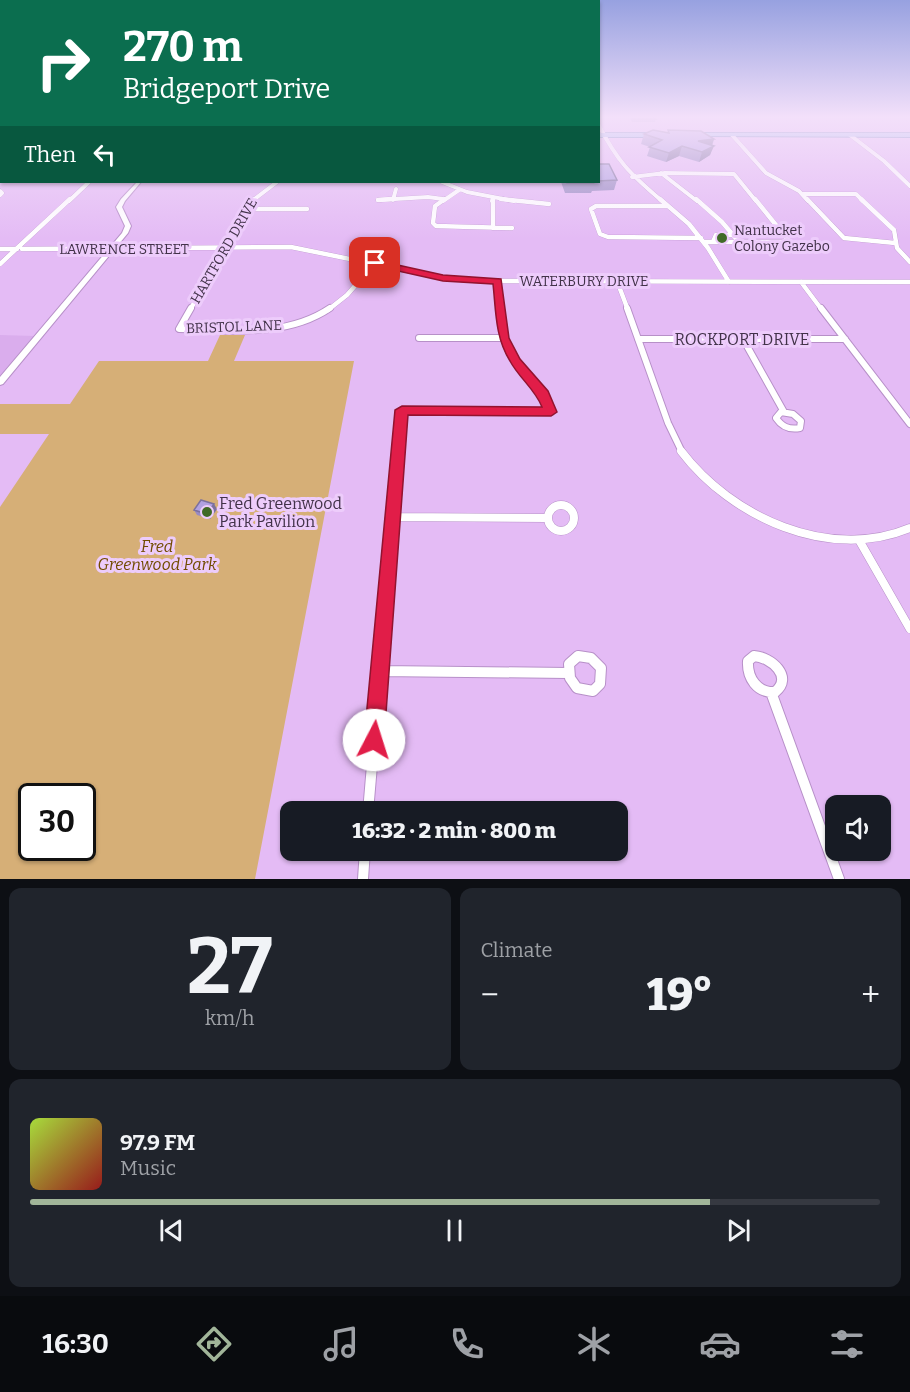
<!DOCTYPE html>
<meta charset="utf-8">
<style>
body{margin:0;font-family:Bitter,serif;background:#20242c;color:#f1f3f6;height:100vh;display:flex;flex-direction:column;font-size:22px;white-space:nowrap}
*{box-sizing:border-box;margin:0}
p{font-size:20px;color:#9ea1a6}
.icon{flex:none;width:33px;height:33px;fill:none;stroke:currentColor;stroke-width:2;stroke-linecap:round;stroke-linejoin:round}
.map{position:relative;height:879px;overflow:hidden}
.drawer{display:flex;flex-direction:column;gap:9px;padding:9px;background:#0d0f14;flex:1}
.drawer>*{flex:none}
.banner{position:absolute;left:0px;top:0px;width:600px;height:183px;box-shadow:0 2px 4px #0004;background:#0b6e4f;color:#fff;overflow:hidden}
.buttons{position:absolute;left:825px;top:795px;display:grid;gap:12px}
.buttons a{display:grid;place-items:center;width:66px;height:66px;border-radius:12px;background:#171b24;box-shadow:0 2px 4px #0004;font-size:30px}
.speed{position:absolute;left:18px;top:783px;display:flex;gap:12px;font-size:30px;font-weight:700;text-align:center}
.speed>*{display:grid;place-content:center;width:78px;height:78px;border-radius:50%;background:#171b24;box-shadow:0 2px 4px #0004;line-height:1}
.speed .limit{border:3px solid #111;border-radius:9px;background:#fff;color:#111}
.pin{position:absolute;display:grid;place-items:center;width:51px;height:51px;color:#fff;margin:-26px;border-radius:12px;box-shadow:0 3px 9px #0006}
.me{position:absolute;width:66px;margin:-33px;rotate:5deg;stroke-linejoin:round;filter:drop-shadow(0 0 4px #0008)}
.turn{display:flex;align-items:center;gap:21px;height:126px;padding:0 24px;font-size:27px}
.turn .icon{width:78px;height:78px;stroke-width:2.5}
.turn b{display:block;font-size:42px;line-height:51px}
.then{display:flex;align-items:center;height:57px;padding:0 24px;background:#0003;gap:12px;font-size:22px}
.big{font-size:45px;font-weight:800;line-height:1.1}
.drawer .widget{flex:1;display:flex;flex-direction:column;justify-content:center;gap:9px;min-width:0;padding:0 21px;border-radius:12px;background:#20242c}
.drawer .dial{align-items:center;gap:0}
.dial b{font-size:78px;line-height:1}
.song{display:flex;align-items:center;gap:18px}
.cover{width:72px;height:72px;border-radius:9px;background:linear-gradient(135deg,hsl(80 70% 55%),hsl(0 70% 35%))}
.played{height:6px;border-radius:3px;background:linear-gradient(90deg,#a1b599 80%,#363941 80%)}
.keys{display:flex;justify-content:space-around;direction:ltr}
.heat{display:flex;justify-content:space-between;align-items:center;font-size:33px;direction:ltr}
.drawer .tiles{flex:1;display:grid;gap:9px;grid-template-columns:1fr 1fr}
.widget:last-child{grid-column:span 2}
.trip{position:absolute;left:280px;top:801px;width:348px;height:60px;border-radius:12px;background:#171b24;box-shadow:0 2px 4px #0004;font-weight:800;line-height:60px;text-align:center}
.tabs{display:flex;height:96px;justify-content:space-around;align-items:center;background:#090b0e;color:#9ea1a6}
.tabs .icon{width:42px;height:42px}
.tabs .active{color:#a1b599}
.tabs b{font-size:27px;color:#f1f3f6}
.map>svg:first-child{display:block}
.built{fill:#daaded}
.green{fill:#d6af77;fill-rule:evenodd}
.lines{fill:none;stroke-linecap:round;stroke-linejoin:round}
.minor-far4-casing{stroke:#b790c8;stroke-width:4.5}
.minor-far3-casing{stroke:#b790c8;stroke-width:5}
.minor-far2-casing{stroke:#b790c8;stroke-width:8}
.minor-far1-casing{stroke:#b790c8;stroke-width:9}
.minor-casing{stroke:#b790c8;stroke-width:12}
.tertiary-casing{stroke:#b790c8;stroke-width:2}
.primary-casing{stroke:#4e72ae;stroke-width:2}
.minor-far4{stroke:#fff;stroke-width:4}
.minor-far3{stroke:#fff;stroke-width:4.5}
.minor-far2{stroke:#fff;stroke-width:6}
.minor-far1{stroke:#fff;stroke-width:8}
.minor{stroke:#fff;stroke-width:10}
.tertiary{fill:#fff;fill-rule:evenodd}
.primary{fill:#99bfef;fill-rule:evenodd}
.wall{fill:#988ac2}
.shaded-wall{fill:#7c719e}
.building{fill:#b1a1e1;stroke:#7c719e;stroke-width:1.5}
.route{fill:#e11d48;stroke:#92132f;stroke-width:1.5}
.poi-dot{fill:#406a27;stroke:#edccfb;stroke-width:2}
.labels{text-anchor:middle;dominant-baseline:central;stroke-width:6;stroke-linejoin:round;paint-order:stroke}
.far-poi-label{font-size:14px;fill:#423249;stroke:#edccfb;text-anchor:start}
.far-street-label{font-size:14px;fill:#423249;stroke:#edccfb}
.street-label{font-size:16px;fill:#423249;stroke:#edccfb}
.poi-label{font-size:16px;fill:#423249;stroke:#edccfb;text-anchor:start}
.park-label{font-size:16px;font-style:italic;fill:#714b00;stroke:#edccfb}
</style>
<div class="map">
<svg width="910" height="879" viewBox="0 0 910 879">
<rect width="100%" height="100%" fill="#e4bbf5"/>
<path class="built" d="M0,335L35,336L0,376Z"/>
<path class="green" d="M220,335H245L234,361H354L255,879H0V507L49,434H0V404H70L99,361H208ZM32,796H82V848H32Z"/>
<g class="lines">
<g class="minor-far4-casing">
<path id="minor-far4" d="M598,124C618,162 629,173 662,201
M732,135L766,173L799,191L808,201
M850,135L884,161L910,186
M661,173L697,201
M632,177L665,173L734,174L756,201
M442,182L467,192L514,201
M0,191L2,193L0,195
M802,194H856L863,201
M378,200L428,197L443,199
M393,200L396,189
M69,201L89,182
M252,201L277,182
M443,201L459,190
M492,201L493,198"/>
</g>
<g class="minor-far3-casing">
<path id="minor-far3" d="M445,199L435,206L433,223L436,226L512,228
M493,199V228
M501,199L549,204
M660,199L689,224L708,248L729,282
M696,199L722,222L739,242
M807,199L844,238L895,243
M861,199L894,230L897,248L910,262
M378,200L392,199
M668,206H596L591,209L600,234L608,237L701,238
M247,209H307
M704,242H783L788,240L755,199
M713,242L716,235H734
M0,249H17
M22,249L291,247L443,278L478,281L910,282
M0,264L70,199
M498,281L501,310
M617,281L628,310
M801,282L822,310
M190,310L253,199
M328,310L347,295L375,263"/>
</g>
<g class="minor-far2-casing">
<path id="minor-far2" d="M191,308L179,329C229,330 286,338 330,308
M627,308L668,423L682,452
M821,308L910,424
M419,338H504
M638,339H845
M743,339L784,412
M781,412L793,414L801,421L800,428C789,430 782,427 776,418Z
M398,452L402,410L551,412C545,391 529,379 516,362C505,346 502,328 501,308"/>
</g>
<g class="minor-far1-casing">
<path id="minor-far1" d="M681,451C731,517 829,562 910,528
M548 518a13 13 0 1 1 26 0a13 13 0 1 1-26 0Z
M393,517L547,518
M859,540L910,629
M383,638L399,451"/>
</g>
<g class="minor-casing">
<path id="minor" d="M578,656L591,658L601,668L600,684L593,691L577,688L570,678L569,664Z
M754,656C771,657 794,677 775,692C757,693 747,678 748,661Z
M380,671L568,673
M771,692L839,879
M368,812L383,636
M363,879L365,850"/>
</g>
<g class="tertiary-casing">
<path id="tertiary" d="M137,182H141L125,201L122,207L131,226L128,233L3,384L0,385V377L122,233L125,226L116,207L121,199Z"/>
</g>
<g class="primary-casing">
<path id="primary" d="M0,132H2V136H0Z
M598,133H658L661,135L658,137H598Z
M694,133H910V137L692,136Z"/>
</g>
<use href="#minor-far4" class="minor-far4"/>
<use href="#minor-far3" class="minor-far3"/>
<use href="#minor-far2" class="minor-far2"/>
<use href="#minor-far1" class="minor-far1"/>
<use href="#minor" class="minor"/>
<use href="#tertiary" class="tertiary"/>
<use href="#primary" class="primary"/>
</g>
<path class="wall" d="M629,116H653L656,119L655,122H632Z
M668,130L714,139L710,155L699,162L679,156L666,162L647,156L650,147L641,144L644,134L668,133Z
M598,164L617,180L614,190L592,191L591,193H565L561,182H598Z
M217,509L210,519L197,515L194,510Z"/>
<path class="shaded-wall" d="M714,139L711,147L714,146L710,155L699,162L702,152L698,141Z
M682,146L679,156L666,162L669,153Z
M214,504L217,509L210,519L207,514Z"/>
<path class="building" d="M631,116H653L656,119H633Z
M653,130L669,133L668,130L701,131L714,139L698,141L714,146L702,152L682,146L669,153L649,147L662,140L644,134Z
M598,164H609L617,180L598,181Z
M566,182H592L593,183H567Z
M201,500L214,504L207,514L194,510Z"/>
<linearGradient id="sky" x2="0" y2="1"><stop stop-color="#97a1e0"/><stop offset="0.49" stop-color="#f3e0fa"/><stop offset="1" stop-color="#f3e0fa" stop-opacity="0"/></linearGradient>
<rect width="910" height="239" fill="url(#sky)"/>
<path class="route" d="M375,260L443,275L501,279L509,338L520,359L548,391L557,412L551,416L408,415L384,740L381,747L374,750L367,747L364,740L395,410L402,406L542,407C535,389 519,378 510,361C495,337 496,311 493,284L443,281L371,265V261Z"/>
<g class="poi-dot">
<circle cx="722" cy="238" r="6"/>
<circle cx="207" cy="512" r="6"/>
</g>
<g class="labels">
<g class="far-poi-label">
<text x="734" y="230">Nantucket<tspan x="734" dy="16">Colony Gazebo</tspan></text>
</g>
<g class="far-street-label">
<text x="124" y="249">LAWRENCE STREET</text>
<text transform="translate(224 251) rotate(-60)">HARTFORD DRIVE</text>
<text x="584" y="281">WATERBURY DRIVE</text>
<text transform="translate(234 327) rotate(-2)">BRISTOL LANE</text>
</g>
<g class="street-label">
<text x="742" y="339">ROCKPORT DRIVE</text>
</g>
<g class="poi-label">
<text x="219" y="503">Fred Greenwood<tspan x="219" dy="18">Park Pavilion</tspan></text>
</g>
<g class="park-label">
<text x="157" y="546">Fred<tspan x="157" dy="18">Greenwood Park</tspan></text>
</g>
</g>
</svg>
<div class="buttons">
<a><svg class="icon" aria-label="sound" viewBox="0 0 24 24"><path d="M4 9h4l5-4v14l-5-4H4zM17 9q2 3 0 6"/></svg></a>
</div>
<div class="speed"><div class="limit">30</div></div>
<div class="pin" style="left:375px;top:263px;background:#d93025"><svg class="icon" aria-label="arrive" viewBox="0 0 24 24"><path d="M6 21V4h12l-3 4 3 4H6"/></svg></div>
<svg class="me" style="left:374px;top:740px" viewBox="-20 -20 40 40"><circle r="19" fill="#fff"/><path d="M0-13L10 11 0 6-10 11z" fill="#e11d48"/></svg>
<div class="trip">16:32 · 2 min · 800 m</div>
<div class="banner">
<div class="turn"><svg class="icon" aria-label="right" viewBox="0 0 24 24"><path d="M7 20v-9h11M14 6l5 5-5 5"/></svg><div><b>270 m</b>Bridgeport Drive</div></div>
<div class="then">Then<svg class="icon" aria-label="left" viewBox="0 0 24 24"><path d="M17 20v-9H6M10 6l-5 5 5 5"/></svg></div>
</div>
</div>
<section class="drawer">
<div class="tiles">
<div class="widget dial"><b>27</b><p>km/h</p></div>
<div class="widget"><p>Climate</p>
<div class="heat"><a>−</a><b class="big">19°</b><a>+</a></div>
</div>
<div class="widget">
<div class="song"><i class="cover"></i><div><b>97.9 FM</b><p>Music</p></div></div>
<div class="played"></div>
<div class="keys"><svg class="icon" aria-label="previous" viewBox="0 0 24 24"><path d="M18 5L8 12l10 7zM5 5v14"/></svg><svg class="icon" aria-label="pause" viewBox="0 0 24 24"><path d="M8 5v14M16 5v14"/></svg><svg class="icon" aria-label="next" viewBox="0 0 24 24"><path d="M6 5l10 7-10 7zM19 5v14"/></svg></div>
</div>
</div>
</section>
<nav class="tabs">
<b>16:30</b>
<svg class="icon active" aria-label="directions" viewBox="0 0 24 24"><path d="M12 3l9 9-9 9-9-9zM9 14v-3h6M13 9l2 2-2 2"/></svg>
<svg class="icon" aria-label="music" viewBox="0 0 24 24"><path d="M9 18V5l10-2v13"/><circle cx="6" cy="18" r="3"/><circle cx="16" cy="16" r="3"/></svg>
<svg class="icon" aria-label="phone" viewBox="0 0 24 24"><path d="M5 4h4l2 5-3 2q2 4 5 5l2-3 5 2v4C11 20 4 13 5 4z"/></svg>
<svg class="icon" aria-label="climate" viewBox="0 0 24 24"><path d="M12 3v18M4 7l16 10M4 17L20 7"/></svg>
<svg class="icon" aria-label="car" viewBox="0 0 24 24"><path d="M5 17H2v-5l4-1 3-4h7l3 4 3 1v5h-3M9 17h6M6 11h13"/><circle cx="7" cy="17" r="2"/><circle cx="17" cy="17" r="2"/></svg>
<svg class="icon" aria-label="filters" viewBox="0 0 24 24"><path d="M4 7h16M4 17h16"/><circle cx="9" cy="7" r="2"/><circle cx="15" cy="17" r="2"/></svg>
</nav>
